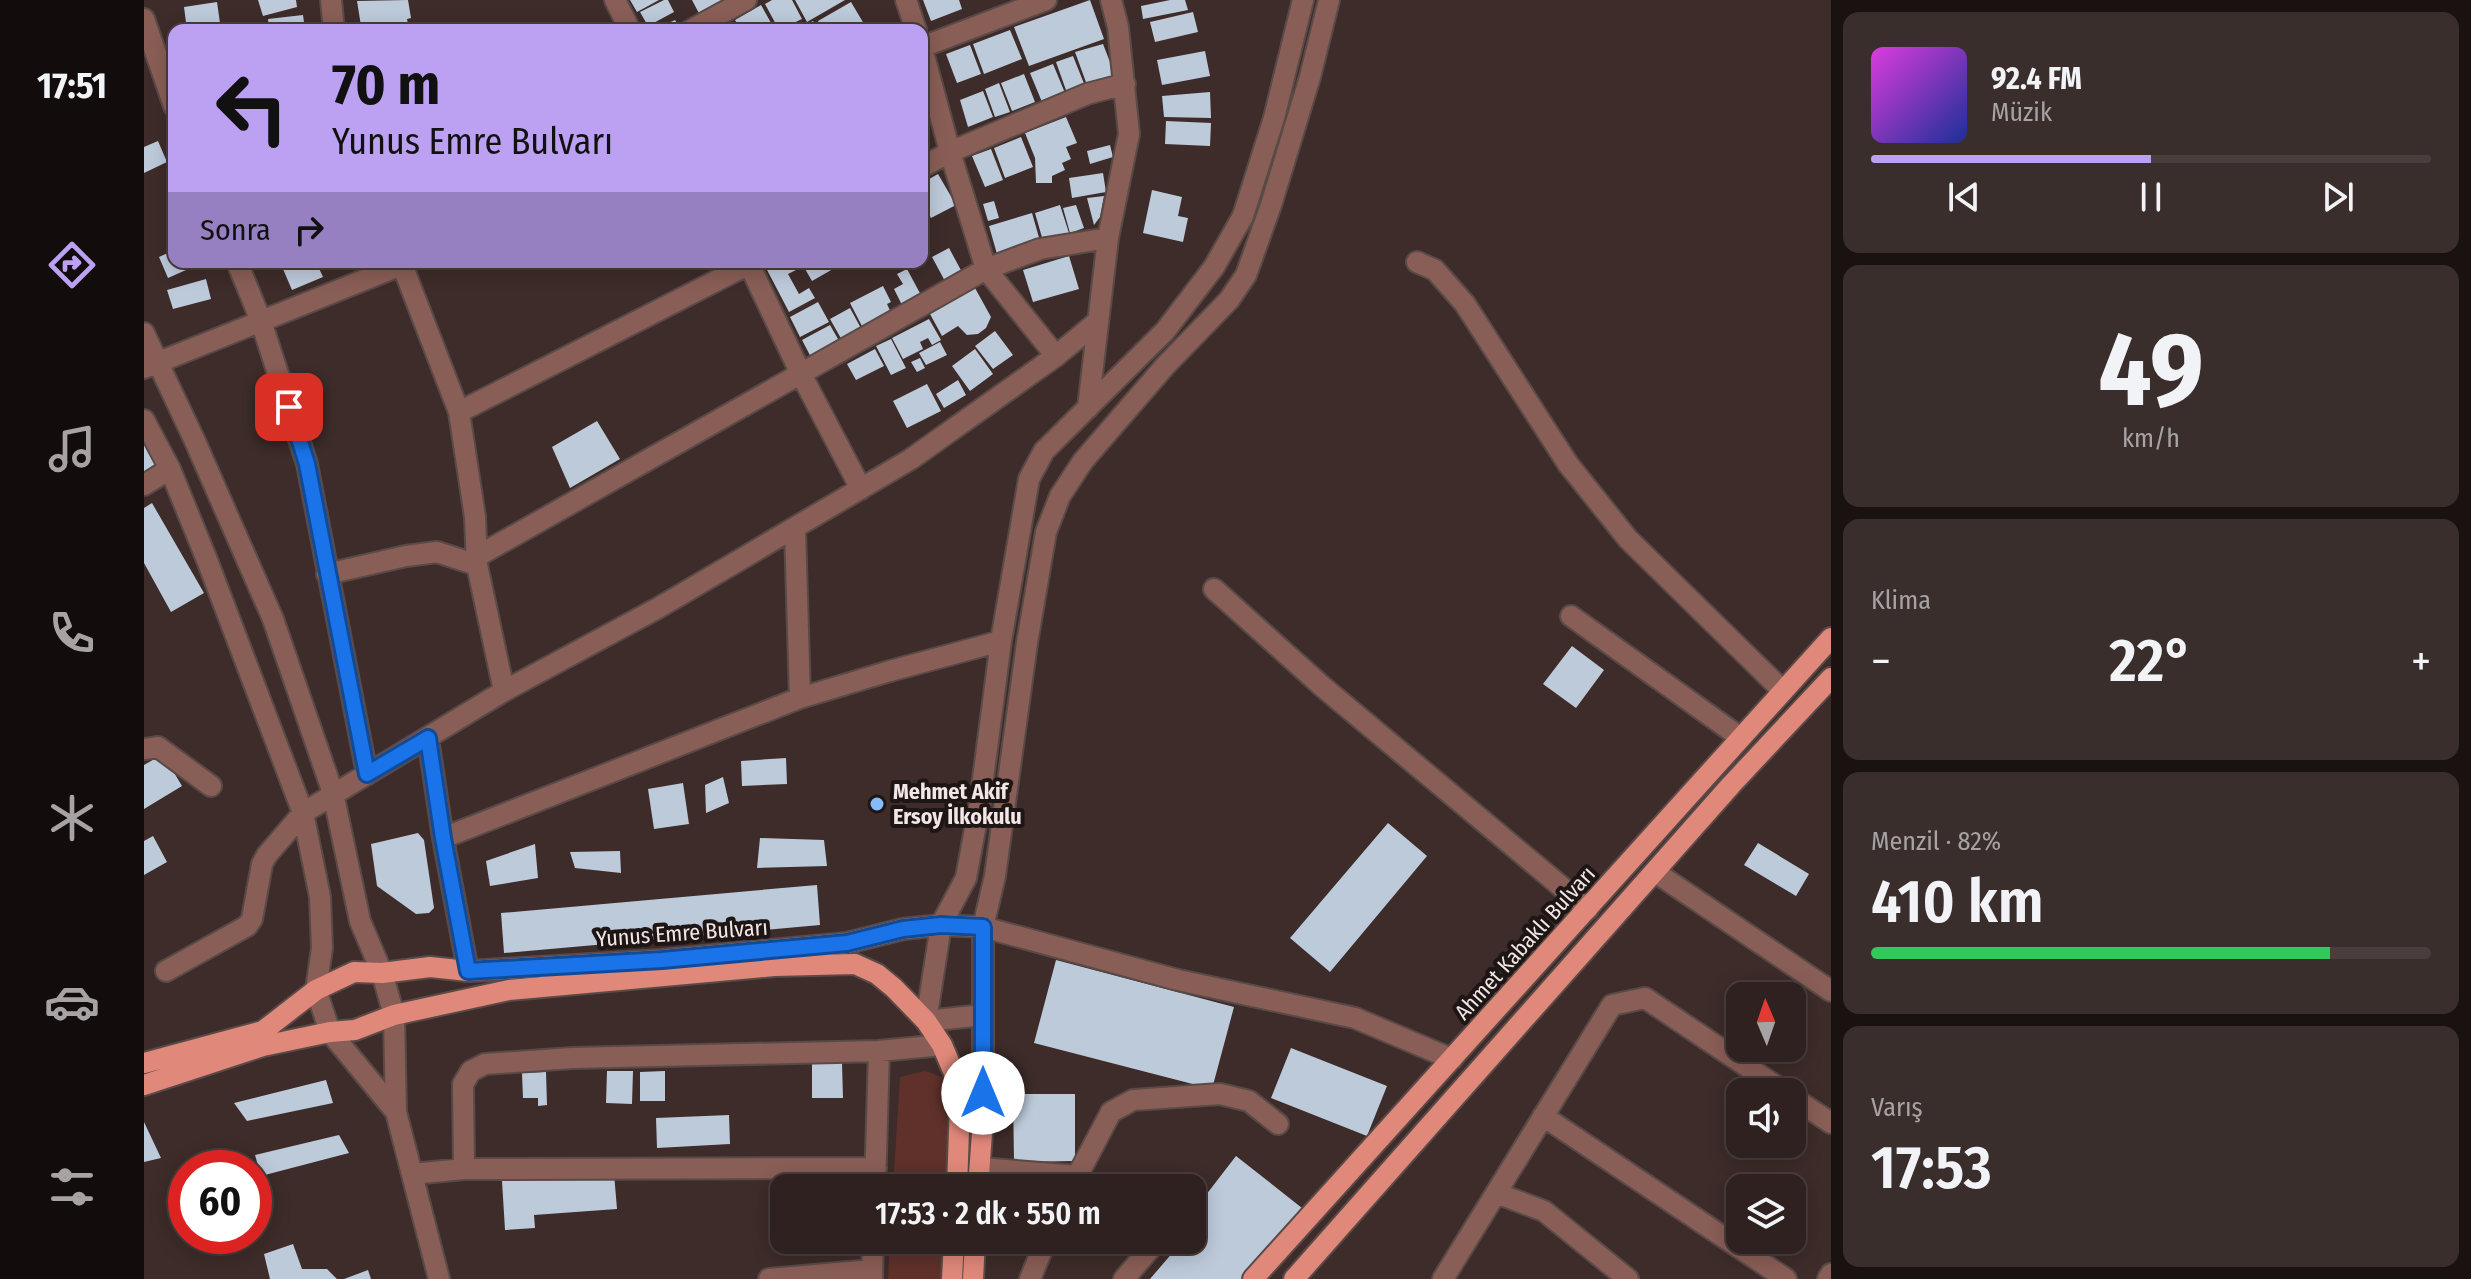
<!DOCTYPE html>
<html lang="tr">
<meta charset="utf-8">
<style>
body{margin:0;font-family:"Fira Sans Condensed",sans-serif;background:#3a2e2c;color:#f1f3f6;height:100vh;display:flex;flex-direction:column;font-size:30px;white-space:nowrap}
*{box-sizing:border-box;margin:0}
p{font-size:26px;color:#a7a3a4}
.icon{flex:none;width:44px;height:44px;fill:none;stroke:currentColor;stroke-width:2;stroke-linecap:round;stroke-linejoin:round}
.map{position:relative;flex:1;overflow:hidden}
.side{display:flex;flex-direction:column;gap:12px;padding:12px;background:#191211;width:640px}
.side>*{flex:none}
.top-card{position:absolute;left:24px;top:24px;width:760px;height:244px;border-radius:16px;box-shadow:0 4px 20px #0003,0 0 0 2px #493e3d;background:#bca0f2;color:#111;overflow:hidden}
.needle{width:52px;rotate:358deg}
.tools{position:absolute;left:1582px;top:982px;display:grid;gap:16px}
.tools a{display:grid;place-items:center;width:80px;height:80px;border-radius:16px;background:#2e211f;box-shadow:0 4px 20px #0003,0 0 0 2px #493e3d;font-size:40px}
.speed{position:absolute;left:24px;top:1150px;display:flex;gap:16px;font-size:40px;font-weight:700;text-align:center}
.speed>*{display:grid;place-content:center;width:104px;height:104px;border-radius:50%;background:#2e211f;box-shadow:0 4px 20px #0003,0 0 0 2px #493e3d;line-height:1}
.speed .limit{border:12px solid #d22;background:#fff;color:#111}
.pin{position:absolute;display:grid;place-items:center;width:68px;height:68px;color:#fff;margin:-34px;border-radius:16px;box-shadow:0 4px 12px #0006}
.me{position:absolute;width:88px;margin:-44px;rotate:0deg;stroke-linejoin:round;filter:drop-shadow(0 0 6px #0008)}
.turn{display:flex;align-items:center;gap:28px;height:168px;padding:0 32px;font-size:36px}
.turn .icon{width:104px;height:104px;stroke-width:2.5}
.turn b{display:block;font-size:56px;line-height:68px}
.then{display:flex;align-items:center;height:76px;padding:0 32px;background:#0003;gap:16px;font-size:30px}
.big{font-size:60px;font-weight:600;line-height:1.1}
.side .card{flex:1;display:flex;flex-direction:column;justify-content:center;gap:12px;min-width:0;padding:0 28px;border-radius:16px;background:#3a2e2c}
.side .dial{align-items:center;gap:0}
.dial b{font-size:104px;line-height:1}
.song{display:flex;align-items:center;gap:24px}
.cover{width:96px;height:96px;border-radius:12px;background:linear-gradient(135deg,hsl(300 70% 55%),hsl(230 70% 35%))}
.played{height:8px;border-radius:4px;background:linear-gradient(90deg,#bca0f2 50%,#493e3d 50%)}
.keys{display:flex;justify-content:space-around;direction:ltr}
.heat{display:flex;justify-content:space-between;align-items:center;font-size:44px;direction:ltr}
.charge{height:12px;border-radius:6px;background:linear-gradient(90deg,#34c759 82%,#493e3d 0)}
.trip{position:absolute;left:626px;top:1174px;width:436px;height:80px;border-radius:16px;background:#2e211f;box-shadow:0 4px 20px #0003,0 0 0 2px #493e3d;font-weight:600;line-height:80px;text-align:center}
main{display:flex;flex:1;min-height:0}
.tab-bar{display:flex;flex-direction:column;width:144px;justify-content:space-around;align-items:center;background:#120d0c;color:#a7a3a4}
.tab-bar .icon{width:56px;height:56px}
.tab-bar .selected{color:#bca0f2}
.tab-bar b{font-size:36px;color:#f1f3f6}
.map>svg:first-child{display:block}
.green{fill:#5f312a}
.building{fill:#bdcada}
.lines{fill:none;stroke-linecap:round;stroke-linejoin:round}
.minor-casing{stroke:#5a4a47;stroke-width:24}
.major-casing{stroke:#5a4a47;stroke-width:24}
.minor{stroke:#895e56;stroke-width:20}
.major{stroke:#e0887a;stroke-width:20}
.route-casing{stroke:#114b97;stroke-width:20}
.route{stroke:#1a73e8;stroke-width:14}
.poi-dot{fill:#85bbfb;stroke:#1e1615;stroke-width:3}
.labels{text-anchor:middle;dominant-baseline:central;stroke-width:8;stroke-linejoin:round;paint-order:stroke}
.poi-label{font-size:22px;font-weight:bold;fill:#f2e7e4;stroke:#1e1615;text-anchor:start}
.street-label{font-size:22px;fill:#f2e7e4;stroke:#1e1615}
</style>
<main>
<nav class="tab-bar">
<b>17:51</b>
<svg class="icon selected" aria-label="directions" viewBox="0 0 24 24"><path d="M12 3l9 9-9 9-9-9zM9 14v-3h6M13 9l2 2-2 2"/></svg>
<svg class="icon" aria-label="music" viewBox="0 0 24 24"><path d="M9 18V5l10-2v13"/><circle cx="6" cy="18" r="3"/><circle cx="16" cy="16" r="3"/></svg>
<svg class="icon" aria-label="phone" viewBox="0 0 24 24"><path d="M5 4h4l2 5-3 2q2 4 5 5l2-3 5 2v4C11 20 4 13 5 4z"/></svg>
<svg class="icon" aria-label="climate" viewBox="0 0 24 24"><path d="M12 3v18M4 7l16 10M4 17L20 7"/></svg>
<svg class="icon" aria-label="car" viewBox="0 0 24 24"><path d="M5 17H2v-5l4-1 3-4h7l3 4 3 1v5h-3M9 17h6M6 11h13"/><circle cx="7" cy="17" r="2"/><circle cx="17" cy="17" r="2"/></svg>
<svg class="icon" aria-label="filters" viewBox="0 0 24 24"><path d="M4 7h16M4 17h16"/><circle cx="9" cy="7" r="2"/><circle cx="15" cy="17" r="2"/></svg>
</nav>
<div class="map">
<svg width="1687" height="1279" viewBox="0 0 1687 1279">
<rect width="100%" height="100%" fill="#3d2c29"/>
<path class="green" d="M781,1071C786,1073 795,1075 799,1078C816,1093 807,1166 806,1188H749L756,1077Z
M746,1240H803L801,1279H744Z"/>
<path class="building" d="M114,0H152L153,7L119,16Z
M264,0L267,18L263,19L264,24L244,26V22L217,26L213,1Z
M486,0H515L493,12Z
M520,0H524L530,12L504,26L496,12Z
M548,0H583L558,19Z
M628,0H648L658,19L635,30L621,4Z
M651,0H701L663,22Z
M779,0H815L818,9L787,21Z
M946,0L960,39L885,66L870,27Z
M1026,0H1041L1044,10L999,19L997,6Z
M73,2L77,30H43L40,7Z
M707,2L723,29L679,30L674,21Z
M617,5L631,30H597L591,20Z
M1049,12L1054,32L1011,42L1006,22Z
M159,15L161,30H125L124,19Z
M531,20L537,30H525L522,24Z
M585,21L587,24L589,23L594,30H568Z
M669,21L674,30H659L658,27Z
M519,22L523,30H504Z
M866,30L878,59L840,74L829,44Z
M959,44L971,75L943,85L931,52Z
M826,45L837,74L813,83L802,54Z
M1061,51L1066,76L1018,85L1013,60Z
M929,56L941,86L923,93L912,62Z
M909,64L921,93L898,102L886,73Z
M880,74L891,102L868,111L857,83Z
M855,83L866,112L851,117L841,89Z
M839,91L849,117L824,127L816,100Z
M1066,92L1067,118L1020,117L1018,96Z
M922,117L933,143L922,147L927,159L918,163L921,170L908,176V183H892L891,158L881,133Z
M1022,121L1067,123L1066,146L1021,144Z
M877,137L889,167L861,178L850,148Z
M14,141L23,162L0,173V147Z
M966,145L969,157L946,164L943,151Z
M847,149L859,180L841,187L828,156Z
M959,173L962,192L928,198L925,178Z
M794,174L812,205L787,218L778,201V183Z
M1008,190L1038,197L1034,216L1044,218L1039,242L999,233Z
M960,196L956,217L950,225L943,198Z
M850,201L855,218L844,221L839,204Z
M916,205L925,233L899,241L891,213Z
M932,205L940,228L926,233L919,208Z
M778,207L786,222L778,226Z
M888,213L896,241L853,254L845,226Z
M805,248L819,274L802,283L788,257Z
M30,250V262H60L24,278L15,257Z
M925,256L935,289L889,302L879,270Z
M136,262H172L179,277L148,290Z
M629,262H655L658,267L644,274L655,294L665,288L671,298L645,312L621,266Z
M657,262H686L689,269L668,281Z
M763,269L778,297L759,307L750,289L759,284L753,274Z
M62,279L67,299L29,309L23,290Z
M739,286L747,302L743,304L748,315L720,330L706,303Z
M831,288L847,317L842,328L834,334L823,335L814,326L798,336L786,314Z
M674,302L685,322L656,337L646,317Z
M706,308L719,332L699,342L686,319Z
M785,319L797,340L788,345L784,338L776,342L779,349L759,359L748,338Z
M686,325L698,346L669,361L658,340Z
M851,331L869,355L849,369L831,346Z
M747,339L762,368L747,375L732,346Z
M796,342L803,355L782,365L775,353Z
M731,349L740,366L712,380L703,364Z
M831,349L849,374L826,391L808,366Z
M776,358L781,368L773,372L767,362Z
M814,380L822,395L800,408L792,394Z
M783,384L797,411L763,428L749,401Z
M453,421L476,459L426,488L408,447Z
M0,439L15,461L0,472Z
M8,503L60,593L27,612L0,563V508Z
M1428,646L1460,670L1432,708L1399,684Z
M19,754L38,786L0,809V765Z
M642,758L643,784L598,786L597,761Z
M579,777L585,803L562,813L561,785Z
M539,783L545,824L510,829L504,789Z
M1244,823L1283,856L1186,972L1146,938Z
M274,833L280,840L290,908L285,913L272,914L233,886L227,844Z
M9,836L23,862L0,875V841Z
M616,838L680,840L683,866L613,868Z
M1614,843L1665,874L1652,896L1600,865Z
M391,844L394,878L346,886L342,861Z
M476,851L477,873L431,868L426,852Z
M673,885L676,925L360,953L357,913Z
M912,960L1090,1007L1068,1089L890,1043Z
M1147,1048L1243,1086L1223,1136L1127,1098Z
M698,1063L699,1098H668V1064Z
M463,1071H489L488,1104L462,1103Z
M521,1071V1101H496V1072Z
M402,1072L403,1105L394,1106V1098H379L378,1073Z
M182,1080L189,1103L103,1121L90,1103Z
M869,1094H931V1161L870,1162Z
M585,1115L586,1144L513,1148L512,1118Z
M0,1122L17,1158L0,1162Z
M195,1135L205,1153L117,1176L111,1155Z
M1092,1156L1158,1208L1099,1279H1006L1030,1251L1022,1247L1027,1240H1048V1213Z
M470,1173L473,1209L390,1215L391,1228L361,1230L358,1181Z
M149,1244L158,1269H183L193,1279H126L120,1254Z
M224,1270L227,1279H200Z"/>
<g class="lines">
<g class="minor-casing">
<path id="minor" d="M187,0L190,30
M471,0L486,30
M762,0L772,30
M1185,0L1166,77L1127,205L1102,275L1085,300L1021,366L939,461L916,496L902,532L883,643L851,876L839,927L1034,980L1211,1018L1308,1059
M0,19L30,106
M547,30L602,0
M778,47L902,0
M778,48L806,152L842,269L912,356
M778,167L806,152L943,94L981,84
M93,262L117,321L163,464L223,774
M257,262L315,412L331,517L333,565L360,691
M604,262L657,374L717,489
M1273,262L1291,270L1321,304L1424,464L1484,539L1639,691
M0,333L50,439L129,619L189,793L216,921L238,973L250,1015L252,1112L295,1279
M0,368L265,262
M944,408L964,238L985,134L974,27L967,0
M315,412L609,262
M0,420L26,469L63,560L159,813L176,897L178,948L172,990L186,1032L252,1112
M0,485L26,469
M651,529L656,698
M332,557L842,269L896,249L964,238
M183,574L262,556L293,552L333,565
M1070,589L1179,687L1444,909
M1427,616L1597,738
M284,738L299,838L324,971
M0,749L14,747L67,786
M299,838L656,698L746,671L857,641
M1511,872L1687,991
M22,971L103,926L108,919L118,864L123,855L159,813L360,691L514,608L767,459L912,356L953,322
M839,1015L782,1021L797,925L822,878L836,802L857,641L885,479L900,451L1021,331L1070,267L1099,216L1130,118L1159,0
M1648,1097L1687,1123
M1399,1116L1642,1279
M836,1168L934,1176L954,1188
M320,1169L319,1084L327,1071L341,1064L428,1058L735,1051L798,1045
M268,1174L320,1169L732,1168
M731,1188L735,1051
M927,1188L967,1112L989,1100L1076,1094L1105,1101L1134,1124
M1352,1193L1400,1211L1484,1279
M625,1279L728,1270
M728,1279L729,1240
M886,1279L902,1240
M980,1279L1011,1243L1010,1240
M1299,1279L1468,1005L1501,998L1641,1092
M1684,1279L1687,1274"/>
</g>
<g class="major-casing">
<path id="major" d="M0,1063L119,1031L172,990L210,972L238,973L286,967L324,971L518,960L703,943L759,929L797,925L839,927V1119L834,1188
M0,1085L119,1046L186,1032L211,1030L250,1015L365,990L630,966L711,964L733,974L750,988L782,1021L798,1045L810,1073L816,1102L813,1188
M808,1279L810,1240
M829,1279L831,1240
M1109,1279L1687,638
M1150,1279L1587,785L1687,678"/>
</g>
<use href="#minor" class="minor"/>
<use href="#major" class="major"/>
</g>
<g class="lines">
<g class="route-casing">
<path id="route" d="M145,407L163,464L223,774L284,738L299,838L324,971L518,960L703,943L759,929L797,925L839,927V1093"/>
</g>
<use href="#route" class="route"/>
</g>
<circle class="poi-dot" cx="733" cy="804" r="8"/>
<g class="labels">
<g class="poi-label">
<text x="749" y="791">Mehmet Akif<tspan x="749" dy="25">Ersoy İlkokulu</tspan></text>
</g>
<g class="street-label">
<text transform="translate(538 933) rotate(-4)">Yunus Emre Bulvarı</text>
<text transform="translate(1381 943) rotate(-48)">Ahmet Kabaklı Bulvarı</text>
</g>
</g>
</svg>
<div class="tools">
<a><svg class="needle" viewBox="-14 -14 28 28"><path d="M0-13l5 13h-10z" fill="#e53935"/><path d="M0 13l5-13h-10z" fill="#a7a3a4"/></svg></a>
<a><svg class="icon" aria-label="sound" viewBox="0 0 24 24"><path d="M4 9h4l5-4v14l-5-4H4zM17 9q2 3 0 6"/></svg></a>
<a><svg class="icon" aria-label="layers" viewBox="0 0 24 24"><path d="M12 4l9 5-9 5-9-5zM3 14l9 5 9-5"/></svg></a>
</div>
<div class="speed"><div class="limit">60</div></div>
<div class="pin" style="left:145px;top:407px;background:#d93025"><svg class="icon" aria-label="arrive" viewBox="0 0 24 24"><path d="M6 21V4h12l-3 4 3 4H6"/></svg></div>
<svg class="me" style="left:839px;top:1093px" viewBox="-20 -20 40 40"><circle r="19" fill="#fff"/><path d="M0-13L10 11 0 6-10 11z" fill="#1a73e8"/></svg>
<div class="trip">17:53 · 2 dk · 550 m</div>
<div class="top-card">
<div class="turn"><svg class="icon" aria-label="left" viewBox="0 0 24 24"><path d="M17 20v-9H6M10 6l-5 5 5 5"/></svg><div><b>70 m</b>Yunus Emre Bulvarı</div></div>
<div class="then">Sonra<svg class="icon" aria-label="right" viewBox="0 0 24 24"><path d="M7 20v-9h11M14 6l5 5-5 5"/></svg></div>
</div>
</div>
<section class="side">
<div class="card">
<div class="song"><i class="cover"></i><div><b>92.4 FM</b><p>Müzik</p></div></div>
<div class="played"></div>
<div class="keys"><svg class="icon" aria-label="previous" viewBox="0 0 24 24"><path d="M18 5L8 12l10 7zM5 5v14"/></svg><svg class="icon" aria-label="pause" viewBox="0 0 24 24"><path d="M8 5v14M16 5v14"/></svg><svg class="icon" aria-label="next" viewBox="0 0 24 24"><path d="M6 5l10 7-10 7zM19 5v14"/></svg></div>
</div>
<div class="card dial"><b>49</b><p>km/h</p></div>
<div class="card"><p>Klima</p>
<div class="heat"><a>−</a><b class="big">22°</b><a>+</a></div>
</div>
<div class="card"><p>Menzil · 82%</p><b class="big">410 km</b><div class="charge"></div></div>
<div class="card"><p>Varış</p><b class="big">17:53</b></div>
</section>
</main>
